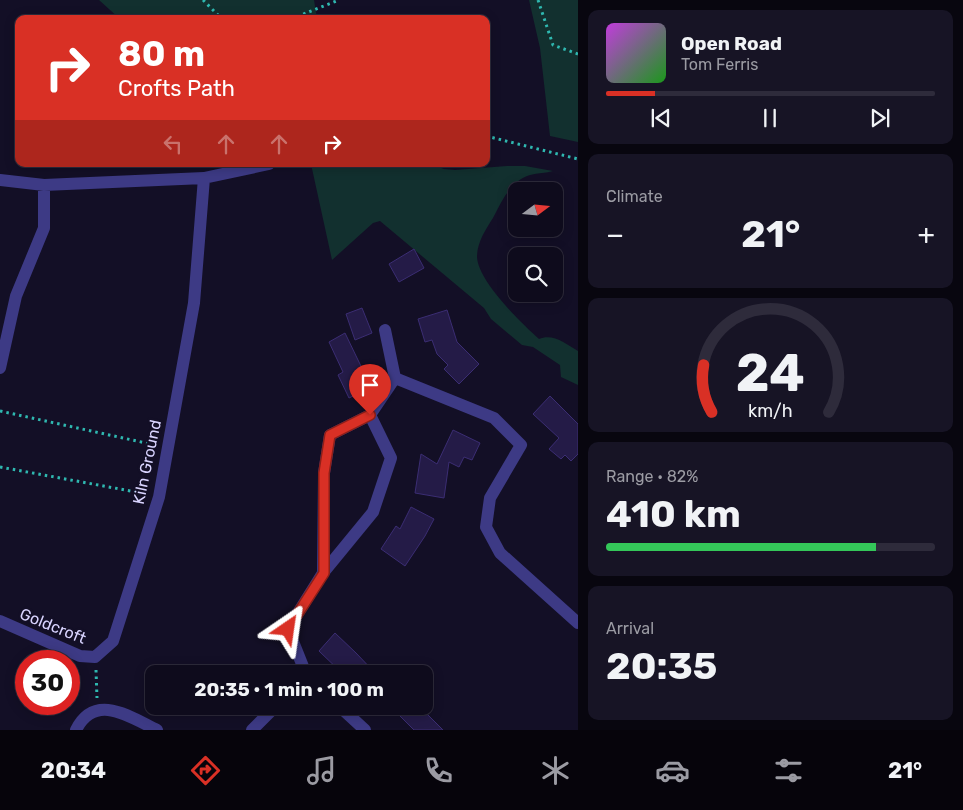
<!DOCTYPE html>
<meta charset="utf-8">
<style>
body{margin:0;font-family:Rubik,sans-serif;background:#171425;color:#f1f3f6;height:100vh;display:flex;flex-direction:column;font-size:19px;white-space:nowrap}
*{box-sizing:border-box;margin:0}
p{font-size:16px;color:#9b9ba3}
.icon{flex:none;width:28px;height:28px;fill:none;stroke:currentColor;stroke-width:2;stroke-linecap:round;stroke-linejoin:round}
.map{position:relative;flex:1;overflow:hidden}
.details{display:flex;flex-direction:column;gap:10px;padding:10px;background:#08060f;width:385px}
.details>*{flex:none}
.top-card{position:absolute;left:15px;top:15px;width:475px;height:152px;border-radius:10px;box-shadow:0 2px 12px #0003,0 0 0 1px #2e2b3b;background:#d93025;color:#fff;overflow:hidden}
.needle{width:32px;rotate:74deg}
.tools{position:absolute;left:508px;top:182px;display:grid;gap:10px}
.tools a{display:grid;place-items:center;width:55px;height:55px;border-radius:10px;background:#0e0b1c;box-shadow:0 2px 12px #0003,0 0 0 1px #2e2b3b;font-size:25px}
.speed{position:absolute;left:15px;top:650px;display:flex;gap:10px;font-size:25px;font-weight:700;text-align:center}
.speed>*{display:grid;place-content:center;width:65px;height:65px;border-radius:50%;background:#0e0b1c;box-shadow:0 2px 12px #0003,0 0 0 1px #2e2b3b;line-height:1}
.speed .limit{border:8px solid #d22;background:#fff;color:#111}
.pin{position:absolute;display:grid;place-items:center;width:42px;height:42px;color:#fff;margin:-51px -21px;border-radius:50% 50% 50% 0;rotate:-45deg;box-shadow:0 0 5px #0007}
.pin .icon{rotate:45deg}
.me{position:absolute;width:55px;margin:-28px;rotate:32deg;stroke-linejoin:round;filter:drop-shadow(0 0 4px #0008)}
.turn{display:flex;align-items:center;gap:18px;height:105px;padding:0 20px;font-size:22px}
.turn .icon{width:65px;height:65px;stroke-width:2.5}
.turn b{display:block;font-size:35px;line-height:42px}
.lanes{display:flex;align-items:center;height:48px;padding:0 20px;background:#0003;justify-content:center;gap:25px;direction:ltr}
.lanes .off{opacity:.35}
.big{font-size:38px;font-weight:700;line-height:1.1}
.details .tile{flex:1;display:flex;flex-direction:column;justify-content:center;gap:8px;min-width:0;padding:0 18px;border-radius:10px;background:#171425}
.details .dial{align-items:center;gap:0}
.dial svg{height:130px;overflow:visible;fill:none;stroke:#2e2b3b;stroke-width:7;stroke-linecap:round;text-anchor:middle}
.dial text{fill:#f1f3f6;stroke:none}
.song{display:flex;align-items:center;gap:15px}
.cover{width:60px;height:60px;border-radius:8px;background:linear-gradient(135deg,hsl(290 70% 55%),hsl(120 70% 35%))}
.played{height:5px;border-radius:2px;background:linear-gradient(90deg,#d93025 15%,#2e2b3b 15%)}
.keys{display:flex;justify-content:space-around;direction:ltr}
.heat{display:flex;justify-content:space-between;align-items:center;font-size:28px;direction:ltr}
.charge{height:8px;border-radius:4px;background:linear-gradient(90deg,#34c759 82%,#2e2b3b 0)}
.trip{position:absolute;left:145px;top:665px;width:288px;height:50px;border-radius:10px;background:#0e0b1c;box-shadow:0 2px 12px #0003,0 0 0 1px #2e2b3b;font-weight:700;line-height:50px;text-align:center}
.dock{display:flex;height:80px;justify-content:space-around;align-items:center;background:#06040b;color:#9b9ba3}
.dock .icon{width:35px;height:35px}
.dock .current{color:#d93025}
.dock b{font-size:22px;color:#f1f3f6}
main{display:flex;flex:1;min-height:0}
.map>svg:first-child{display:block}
.green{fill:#12302f}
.building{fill:#241b47;stroke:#3b2d73}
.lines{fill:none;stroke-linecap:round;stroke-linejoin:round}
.path{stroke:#2fb8b0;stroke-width:3;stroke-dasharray:2.5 4;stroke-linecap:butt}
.minor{stroke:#3d3a85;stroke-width:12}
.route-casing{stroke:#8d1f18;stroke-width:12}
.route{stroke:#d93025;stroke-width:9}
.labels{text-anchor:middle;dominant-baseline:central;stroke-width:5;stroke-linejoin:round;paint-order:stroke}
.street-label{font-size:16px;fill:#d9d4ff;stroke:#130f26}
</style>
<main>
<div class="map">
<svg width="578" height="730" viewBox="0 0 578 730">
<rect width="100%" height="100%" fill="#130f26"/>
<path class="green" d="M99,0H314L317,19H120Z
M529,0H578V142L550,136L540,48Z
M311,164H430L444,169L455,170L507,166H525L553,171C546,173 538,173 530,175C510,181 502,201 493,218C486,229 477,242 477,257C478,281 521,323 539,339C553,333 566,344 578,351V385L561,377L560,365L533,347L522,345L491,319L484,308L380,221L373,223L332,260Z"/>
<path class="building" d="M414,249L424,268L399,282L389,264Z
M362,308L372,333L355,340L346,314Z
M447,310L457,342L479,364L459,384L444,369L448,365L437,354L432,340L425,342L418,319Z
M345,333L371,387L349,398L338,375L343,372L329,342Z
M550,396L578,424V454L571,461L565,455L561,459L549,449L559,438L533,414Z
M453,430L480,443L472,460L464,457L459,467L449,462L444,498L415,493L421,454L437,464Z
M411,507L434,519L425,536L405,566L381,549L396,526L400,529Z
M335,633L356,653L376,674H343L319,651Z
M390,706H419L443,730H414Z"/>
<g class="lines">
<path class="path" d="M203,0L222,19
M538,0L553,45L578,54
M300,19L301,15L339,0
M486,136L578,159
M0,411L155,445
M0,467L147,494
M96,670L97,698"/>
<path class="minor" d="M0,180L44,185L204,178L269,164
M385,330L395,378
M0,368L16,296L44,228V185
M370,415L395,378L494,418L521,445L490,498L486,527L500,553L578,623
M0,621L80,656L95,657L113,641L159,497L194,303L204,178
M306,674L288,629L323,573L373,512L391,458L370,415L330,435L324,473L323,573
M339,706L365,730
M76,730C95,692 130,717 157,730
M252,730L276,706"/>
</g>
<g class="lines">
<g class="route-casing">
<path id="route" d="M288,629L324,573V473L330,435L370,415"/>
</g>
<use href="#route" class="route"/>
</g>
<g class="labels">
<g class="street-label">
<text transform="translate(147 462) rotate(-78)">Kiln Ground</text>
<text transform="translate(53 626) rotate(22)">Goldcroft</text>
</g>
</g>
</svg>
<div class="tools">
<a><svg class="needle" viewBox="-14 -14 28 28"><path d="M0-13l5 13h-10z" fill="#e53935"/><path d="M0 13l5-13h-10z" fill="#9b9ba3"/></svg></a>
<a><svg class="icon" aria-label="search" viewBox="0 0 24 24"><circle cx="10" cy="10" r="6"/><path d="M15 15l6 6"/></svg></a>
</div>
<div class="speed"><div class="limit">30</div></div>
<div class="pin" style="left:370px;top:415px;background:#d93025"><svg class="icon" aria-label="arrive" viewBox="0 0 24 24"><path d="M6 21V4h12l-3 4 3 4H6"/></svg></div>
<svg class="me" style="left:288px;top:629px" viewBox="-20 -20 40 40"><path d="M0-17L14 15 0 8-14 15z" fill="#d93025" stroke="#fff" stroke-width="4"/></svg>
<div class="trip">20:35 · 1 min · 100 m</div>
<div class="top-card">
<div class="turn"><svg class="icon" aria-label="right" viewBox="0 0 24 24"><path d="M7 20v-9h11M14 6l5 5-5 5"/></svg><div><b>80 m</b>Crofts Path</div></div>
<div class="lanes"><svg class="icon off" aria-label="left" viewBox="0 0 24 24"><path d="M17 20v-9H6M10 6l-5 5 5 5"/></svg><svg class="icon off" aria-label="ahead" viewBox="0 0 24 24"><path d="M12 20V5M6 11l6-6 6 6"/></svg><svg class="icon off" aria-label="ahead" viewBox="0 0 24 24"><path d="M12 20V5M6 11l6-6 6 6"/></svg><svg class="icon" aria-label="right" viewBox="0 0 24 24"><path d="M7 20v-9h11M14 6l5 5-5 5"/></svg></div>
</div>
</div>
<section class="details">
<div class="tile">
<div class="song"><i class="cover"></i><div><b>Open Road</b><p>Tom Ferris</p></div></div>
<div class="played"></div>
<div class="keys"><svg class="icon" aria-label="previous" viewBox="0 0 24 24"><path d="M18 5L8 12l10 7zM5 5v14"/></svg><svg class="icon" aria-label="pause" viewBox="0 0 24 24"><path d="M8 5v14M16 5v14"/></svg><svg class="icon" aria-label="next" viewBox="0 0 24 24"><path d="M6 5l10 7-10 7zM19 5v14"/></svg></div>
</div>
<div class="tile"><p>Climate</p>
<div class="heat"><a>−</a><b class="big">21°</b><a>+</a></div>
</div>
<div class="tile dial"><svg viewBox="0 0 100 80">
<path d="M14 69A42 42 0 1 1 86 69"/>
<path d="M14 69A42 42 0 0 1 9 40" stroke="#d93025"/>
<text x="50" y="56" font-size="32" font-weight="700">24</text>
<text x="50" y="72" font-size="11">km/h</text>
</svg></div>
<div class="tile"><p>Range · 82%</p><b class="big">410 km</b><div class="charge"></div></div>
<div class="tile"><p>Arrival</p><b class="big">20:35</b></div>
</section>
</main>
<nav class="dock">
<b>20:34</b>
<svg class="icon current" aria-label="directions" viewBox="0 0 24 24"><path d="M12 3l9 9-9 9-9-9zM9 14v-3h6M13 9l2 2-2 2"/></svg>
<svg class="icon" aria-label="music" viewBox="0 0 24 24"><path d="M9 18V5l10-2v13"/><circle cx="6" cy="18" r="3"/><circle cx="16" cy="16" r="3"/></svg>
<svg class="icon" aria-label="phone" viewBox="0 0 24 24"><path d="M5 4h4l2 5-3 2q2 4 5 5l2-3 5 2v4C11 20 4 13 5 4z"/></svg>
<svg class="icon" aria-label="climate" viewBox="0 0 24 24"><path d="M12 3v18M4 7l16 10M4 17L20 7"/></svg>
<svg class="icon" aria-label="car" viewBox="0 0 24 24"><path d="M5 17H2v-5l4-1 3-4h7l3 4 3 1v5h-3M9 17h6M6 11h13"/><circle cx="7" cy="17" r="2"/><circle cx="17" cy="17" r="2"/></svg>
<svg class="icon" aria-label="filters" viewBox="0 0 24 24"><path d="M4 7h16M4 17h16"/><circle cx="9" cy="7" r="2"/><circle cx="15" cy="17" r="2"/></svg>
<b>21°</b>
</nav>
